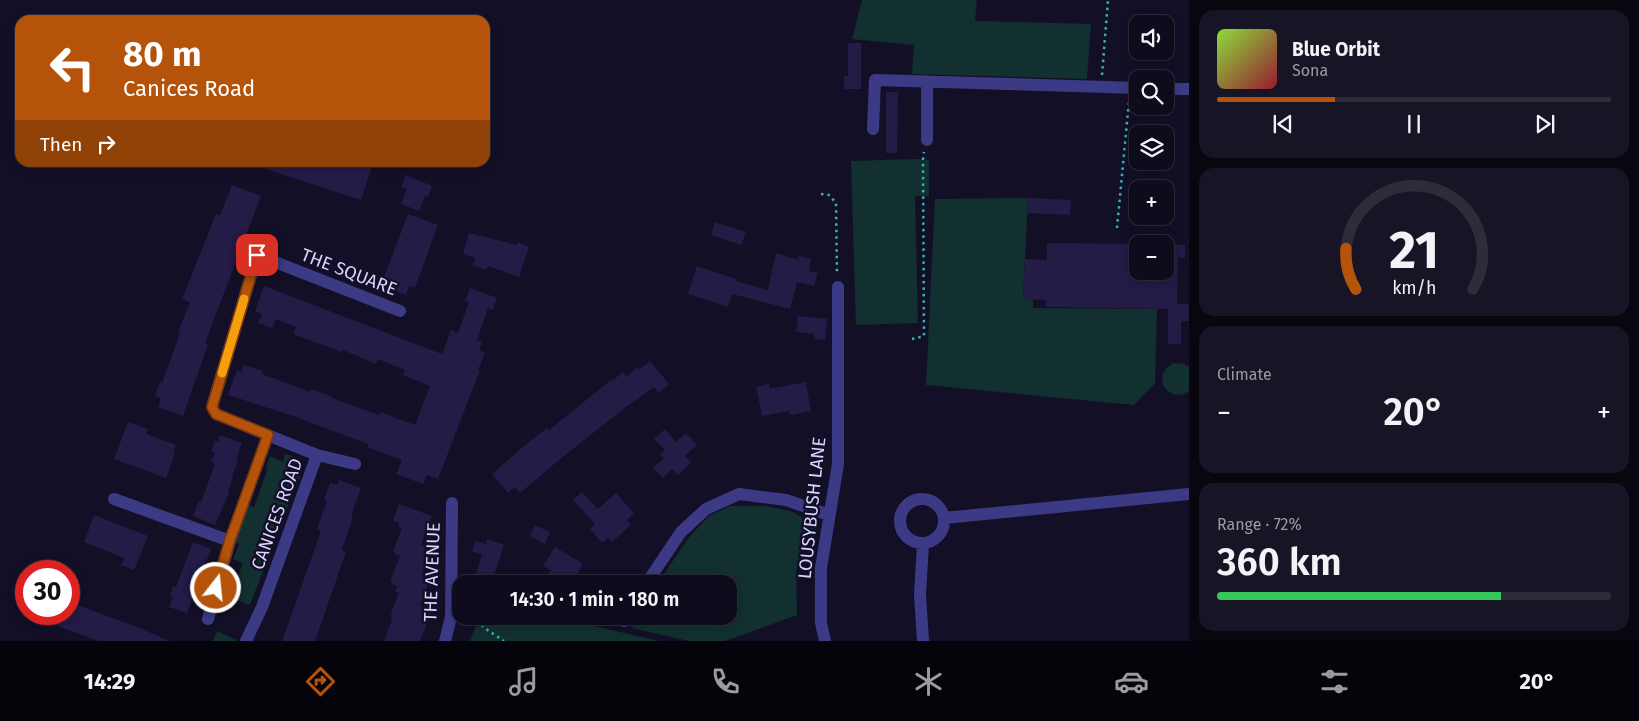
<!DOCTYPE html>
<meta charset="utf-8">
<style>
body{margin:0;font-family:"Fira Sans",sans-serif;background:#171425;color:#f1f3f6;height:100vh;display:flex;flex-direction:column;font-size:19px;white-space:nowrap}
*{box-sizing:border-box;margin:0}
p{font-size:16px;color:#9b9ba3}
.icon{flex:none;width:28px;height:28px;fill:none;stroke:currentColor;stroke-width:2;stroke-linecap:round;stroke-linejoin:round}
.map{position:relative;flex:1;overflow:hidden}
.details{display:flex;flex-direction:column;gap:10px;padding:10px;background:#08060f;width:450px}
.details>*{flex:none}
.guide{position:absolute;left:15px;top:15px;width:475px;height:152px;border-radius:15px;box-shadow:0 2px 12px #0003,0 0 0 1px #2e2b3b;background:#b45309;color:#fff;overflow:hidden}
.controls{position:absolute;left:1129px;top:15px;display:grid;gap:10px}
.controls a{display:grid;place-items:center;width:45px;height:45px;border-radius:10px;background:#0e0b1c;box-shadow:0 2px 12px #0003,0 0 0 1px #2e2b3b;font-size:25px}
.speed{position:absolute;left:15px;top:560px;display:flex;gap:10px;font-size:25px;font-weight:700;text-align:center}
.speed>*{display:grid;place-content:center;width:65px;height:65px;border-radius:50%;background:#0e0b1c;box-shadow:0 2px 12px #0003,0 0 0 1px #2e2b3b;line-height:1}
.speed .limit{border:8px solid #d22;background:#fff;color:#111}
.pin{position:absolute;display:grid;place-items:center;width:42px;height:42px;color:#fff;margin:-21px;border-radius:10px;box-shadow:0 2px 8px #0006}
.me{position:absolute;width:55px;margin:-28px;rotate:16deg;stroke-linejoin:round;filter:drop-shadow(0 0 4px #0008)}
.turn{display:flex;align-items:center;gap:18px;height:105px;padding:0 25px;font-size:22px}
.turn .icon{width:65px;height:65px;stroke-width:2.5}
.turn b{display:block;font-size:35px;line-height:42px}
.then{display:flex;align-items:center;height:48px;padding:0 25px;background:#0003;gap:10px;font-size:19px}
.big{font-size:38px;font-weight:600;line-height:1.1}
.details .tile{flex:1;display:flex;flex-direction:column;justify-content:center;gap:8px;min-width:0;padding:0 18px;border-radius:15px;background:#171425}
.details .dial{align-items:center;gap:0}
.dial svg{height:130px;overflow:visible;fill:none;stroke:#2e2b3b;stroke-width:7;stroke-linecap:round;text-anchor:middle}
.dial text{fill:#f1f3f6;stroke:none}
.song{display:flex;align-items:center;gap:15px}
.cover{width:60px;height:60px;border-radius:8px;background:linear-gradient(135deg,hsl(90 70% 55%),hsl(350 70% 35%))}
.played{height:5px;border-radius:2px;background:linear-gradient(90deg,#b45309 30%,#2e2b3b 30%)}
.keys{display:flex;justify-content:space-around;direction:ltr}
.heat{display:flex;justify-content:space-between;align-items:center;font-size:28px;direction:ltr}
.charge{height:8px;border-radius:4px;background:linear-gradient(90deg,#34c759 72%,#2e2b3b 0)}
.trip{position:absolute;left:452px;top:575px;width:285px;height:50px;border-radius:15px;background:#0e0b1c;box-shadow:0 2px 12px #0003,0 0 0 1px #2e2b3b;font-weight:600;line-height:50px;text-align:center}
.tabs{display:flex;height:80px;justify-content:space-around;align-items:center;background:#06040b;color:#9b9ba3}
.tabs .icon{width:35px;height:35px}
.tabs .active{color:#b45309}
.tabs b{font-size:22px;color:#f1f3f6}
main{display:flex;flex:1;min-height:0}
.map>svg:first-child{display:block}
.green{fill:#12302f}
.building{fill:#241b47}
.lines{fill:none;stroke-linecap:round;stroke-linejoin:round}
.path{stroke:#2fb8b0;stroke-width:2.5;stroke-dasharray:2.5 4;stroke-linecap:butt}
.minor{stroke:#3d3a85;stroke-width:12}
.route-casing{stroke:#753606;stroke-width:12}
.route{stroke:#b45309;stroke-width:9}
.slow{stroke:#f59e0b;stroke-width:9}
.labels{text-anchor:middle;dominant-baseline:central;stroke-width:5;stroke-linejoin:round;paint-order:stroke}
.street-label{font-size:18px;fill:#d9d4ff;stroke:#130f26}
</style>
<main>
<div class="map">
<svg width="1189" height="641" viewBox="0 0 1189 641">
<rect width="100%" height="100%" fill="#130f26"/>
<path class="green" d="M862,0H977L975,21L1091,24L1087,79L912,74L914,45L852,39Z
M916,159L929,160V196H915L918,323L856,325L851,161Z
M1028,198L1023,298L1033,299V308L1157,309L1155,383L1134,405L926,385L935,199Z
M1174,363L1184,364L1189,367V391C1179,398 1169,395 1163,385C1161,375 1164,368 1174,363Z
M285,454C295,457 299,459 302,470L250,605L224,596L227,586L233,588L243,563L233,559L239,544L235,542L249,505L254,507L268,468L266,466L270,456L283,462Z
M730,506H765L791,511L816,525L802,546L796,572L797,615L725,641H689L632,628L638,616H729V584H657L690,536L709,516Z
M480,616H551L659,641H470Z
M217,631L238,641H213Z"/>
<path class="building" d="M848,43H861V89H844V76H848Z
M886,92H898L897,153H886Z
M254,162H362L372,166L361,200L253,165Z
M406,175L432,186L428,197L425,196L419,211L401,204L407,189L401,187Z
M232,185L261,196L205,343L208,344L183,416L158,407L161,398L155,396L160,382L162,383L180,333L178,332L190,302L182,299L216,214L220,215Z
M1028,198L1071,200L1070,215L1027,213Z
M408,214L438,225L415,288L409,286L406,295L381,285Z
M715,222L746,232L741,245L711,235Z
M469,233L517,245L518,242L529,247L519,277L488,266L486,270L473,265L475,258L463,254Z
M1047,243L1138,244V271H1165V245H1185V258L1178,257L1177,304H1189V321H1181V344H1168V309L1046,307V300L1023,299L1025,259L1047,260Z
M776,253L798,260L799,256L811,259L809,271L818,273L814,286L797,282L790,309L732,294L728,307L688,294L697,266L736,279V281L768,290Z
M264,286L442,354L451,330L458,333L469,302L465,301L470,288L497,298L493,310L488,308L477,340L482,342L479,350L485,353L478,370H480L438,479L427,475L423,484L396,474L402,460L367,447L368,444L293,416L228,395L237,370L241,372L244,365L263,371L262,374L310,392L311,389L333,397L332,398L379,415L380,412L415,425L430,386L403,375L405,370L378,359L376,364L343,350L342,352L293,334L296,327L276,319L272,328L258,323L262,314L255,311Z
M798,316L827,319L825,340L814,339V334L796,332Z
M650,361L669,384L659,393L654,387L631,404V403L564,456L520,493L515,487L508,493L492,474L524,446L547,428L549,430L611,380L612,381L623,372L626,377L638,367L639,370Z
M806,382L811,411L790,415L789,411L762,416L756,387L769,384V389Z
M128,422L148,429L146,434L176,445L173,452L175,453L166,478L114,459Z
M665,429L676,442L686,433L697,445L685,456L691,463L678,475L672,469L663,478L653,468L664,458L660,455L665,450L654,439Z
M220,435L242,443L236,459L238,460L232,477H233L228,492L229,493L215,525L193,516L199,501L201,502L215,464L211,462L215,453L211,451L215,441L218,442Z
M339,480L361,488L351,516L353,517L342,550L346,552L315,641H282L321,531L317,529L327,501L324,500L330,483L337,485Z
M582,492L598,509L616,493L634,513L627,520L631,525L612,542L608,538L602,543L590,529L595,524L573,500Z
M399,504L432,516L421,545L431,549L422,574L431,577L420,606L432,611L420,641H384L392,619L391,618L392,615H390L399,593L395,592L397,586L391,584L392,582L390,581L400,556L394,554L395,552L393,551L402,528L398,526L399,523L393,521Z
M94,515L148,536L134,570L121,565L124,558L84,542Z
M535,525L550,532L545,544L530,536Z
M487,539L504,545L492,582L475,576L482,555L472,551L475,541L486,544Z
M193,542L211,549L187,613L169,607L173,597L170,596L173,586L176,587Z
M555,547L583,564L572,584H543L551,570L543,566Z
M69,602L137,627L170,641H99L57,626L62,614H69Z"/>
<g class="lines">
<path class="path" d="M1102,75L1108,0
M821,194L829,195L836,203L837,275
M1117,228L1129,101
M912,339L924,336L923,159L924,152
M472,616L486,629L504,641"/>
<path class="minor" d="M1165,89H1189
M873,129L875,80L1138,88
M927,140V81
M355,464L317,455L216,414L212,407L257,255L400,311
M900 521a22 22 0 1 1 44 0a22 22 0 1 1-44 0Z
M114,499L230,541
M944,518L1189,494
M923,544L920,594L923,641
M646,584L681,532L706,509L739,494L786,500L829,515
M208,619L230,541L268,435
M624,621L626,616
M246,641L262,607L317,455
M445,641L451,617L452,503
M825,641L821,623V568L838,464V287"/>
</g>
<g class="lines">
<g class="route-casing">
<path id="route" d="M216,588L230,540L268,435L216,414L212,407L257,255"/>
</g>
<use href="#route" class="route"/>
<path class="slow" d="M222,373L244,299"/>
</g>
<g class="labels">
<g class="street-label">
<text transform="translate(349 272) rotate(21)">THE SQUARE</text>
<text transform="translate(812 508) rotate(-84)">LOUSYBUSH LANE</text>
<text transform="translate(277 514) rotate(-70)">CANICES ROAD</text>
<text transform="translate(432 572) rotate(-88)">THE AVENUE</text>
</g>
</g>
</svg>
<div class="controls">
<a><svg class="icon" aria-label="sound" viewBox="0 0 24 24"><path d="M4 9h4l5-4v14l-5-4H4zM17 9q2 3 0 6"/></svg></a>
<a><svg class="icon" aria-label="search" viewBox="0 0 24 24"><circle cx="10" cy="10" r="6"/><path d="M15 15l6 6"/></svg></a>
<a><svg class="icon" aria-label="layers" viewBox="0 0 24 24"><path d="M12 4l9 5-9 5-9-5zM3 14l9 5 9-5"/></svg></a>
<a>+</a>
<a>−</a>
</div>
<div class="speed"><div class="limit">30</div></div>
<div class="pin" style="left:257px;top:255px;background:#d93025"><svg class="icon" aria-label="arrive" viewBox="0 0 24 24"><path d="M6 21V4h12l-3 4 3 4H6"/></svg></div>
<svg class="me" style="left:216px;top:588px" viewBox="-20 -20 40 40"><circle r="17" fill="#b45309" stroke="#fff" stroke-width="3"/><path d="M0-11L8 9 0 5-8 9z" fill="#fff"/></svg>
<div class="trip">14:30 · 1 min · 180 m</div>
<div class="guide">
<div class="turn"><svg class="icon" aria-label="left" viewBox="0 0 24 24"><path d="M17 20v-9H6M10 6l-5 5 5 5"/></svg><div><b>80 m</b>Canices Road</div></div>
<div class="then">Then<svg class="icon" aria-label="right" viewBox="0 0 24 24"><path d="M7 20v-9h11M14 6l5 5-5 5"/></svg></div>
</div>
</div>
<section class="details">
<div class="tile">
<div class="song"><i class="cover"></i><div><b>Blue Orbit</b><p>Sona</p></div></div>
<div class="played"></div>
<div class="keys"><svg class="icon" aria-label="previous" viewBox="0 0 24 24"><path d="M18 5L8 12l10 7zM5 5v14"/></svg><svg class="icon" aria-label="pause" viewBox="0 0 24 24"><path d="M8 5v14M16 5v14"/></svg><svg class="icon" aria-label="next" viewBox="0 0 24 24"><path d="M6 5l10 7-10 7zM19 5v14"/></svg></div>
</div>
<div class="tile dial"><svg viewBox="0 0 100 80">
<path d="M14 69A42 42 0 1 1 86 69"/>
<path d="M14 69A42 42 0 0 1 8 44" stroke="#b45309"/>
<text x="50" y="56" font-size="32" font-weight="700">21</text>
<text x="50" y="72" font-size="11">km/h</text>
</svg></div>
<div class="tile"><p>Climate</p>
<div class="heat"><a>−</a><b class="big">20°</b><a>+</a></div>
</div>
<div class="tile"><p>Range · 72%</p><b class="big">360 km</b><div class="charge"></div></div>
</section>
</main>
<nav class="tabs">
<b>14:29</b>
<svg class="icon active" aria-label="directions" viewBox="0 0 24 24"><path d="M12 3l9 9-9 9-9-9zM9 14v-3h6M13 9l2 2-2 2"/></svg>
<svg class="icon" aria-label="music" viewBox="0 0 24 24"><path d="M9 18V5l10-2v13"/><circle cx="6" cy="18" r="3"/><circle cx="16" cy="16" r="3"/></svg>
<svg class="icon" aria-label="phone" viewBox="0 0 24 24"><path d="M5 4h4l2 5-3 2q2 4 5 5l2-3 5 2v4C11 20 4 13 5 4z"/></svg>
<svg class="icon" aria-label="climate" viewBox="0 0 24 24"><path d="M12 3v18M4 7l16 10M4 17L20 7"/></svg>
<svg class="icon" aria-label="car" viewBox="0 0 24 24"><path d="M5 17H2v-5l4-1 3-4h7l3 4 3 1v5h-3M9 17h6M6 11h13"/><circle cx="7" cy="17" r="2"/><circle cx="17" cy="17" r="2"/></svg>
<svg class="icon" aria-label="filters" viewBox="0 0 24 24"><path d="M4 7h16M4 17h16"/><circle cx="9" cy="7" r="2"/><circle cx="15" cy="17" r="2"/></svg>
<b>20°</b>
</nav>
